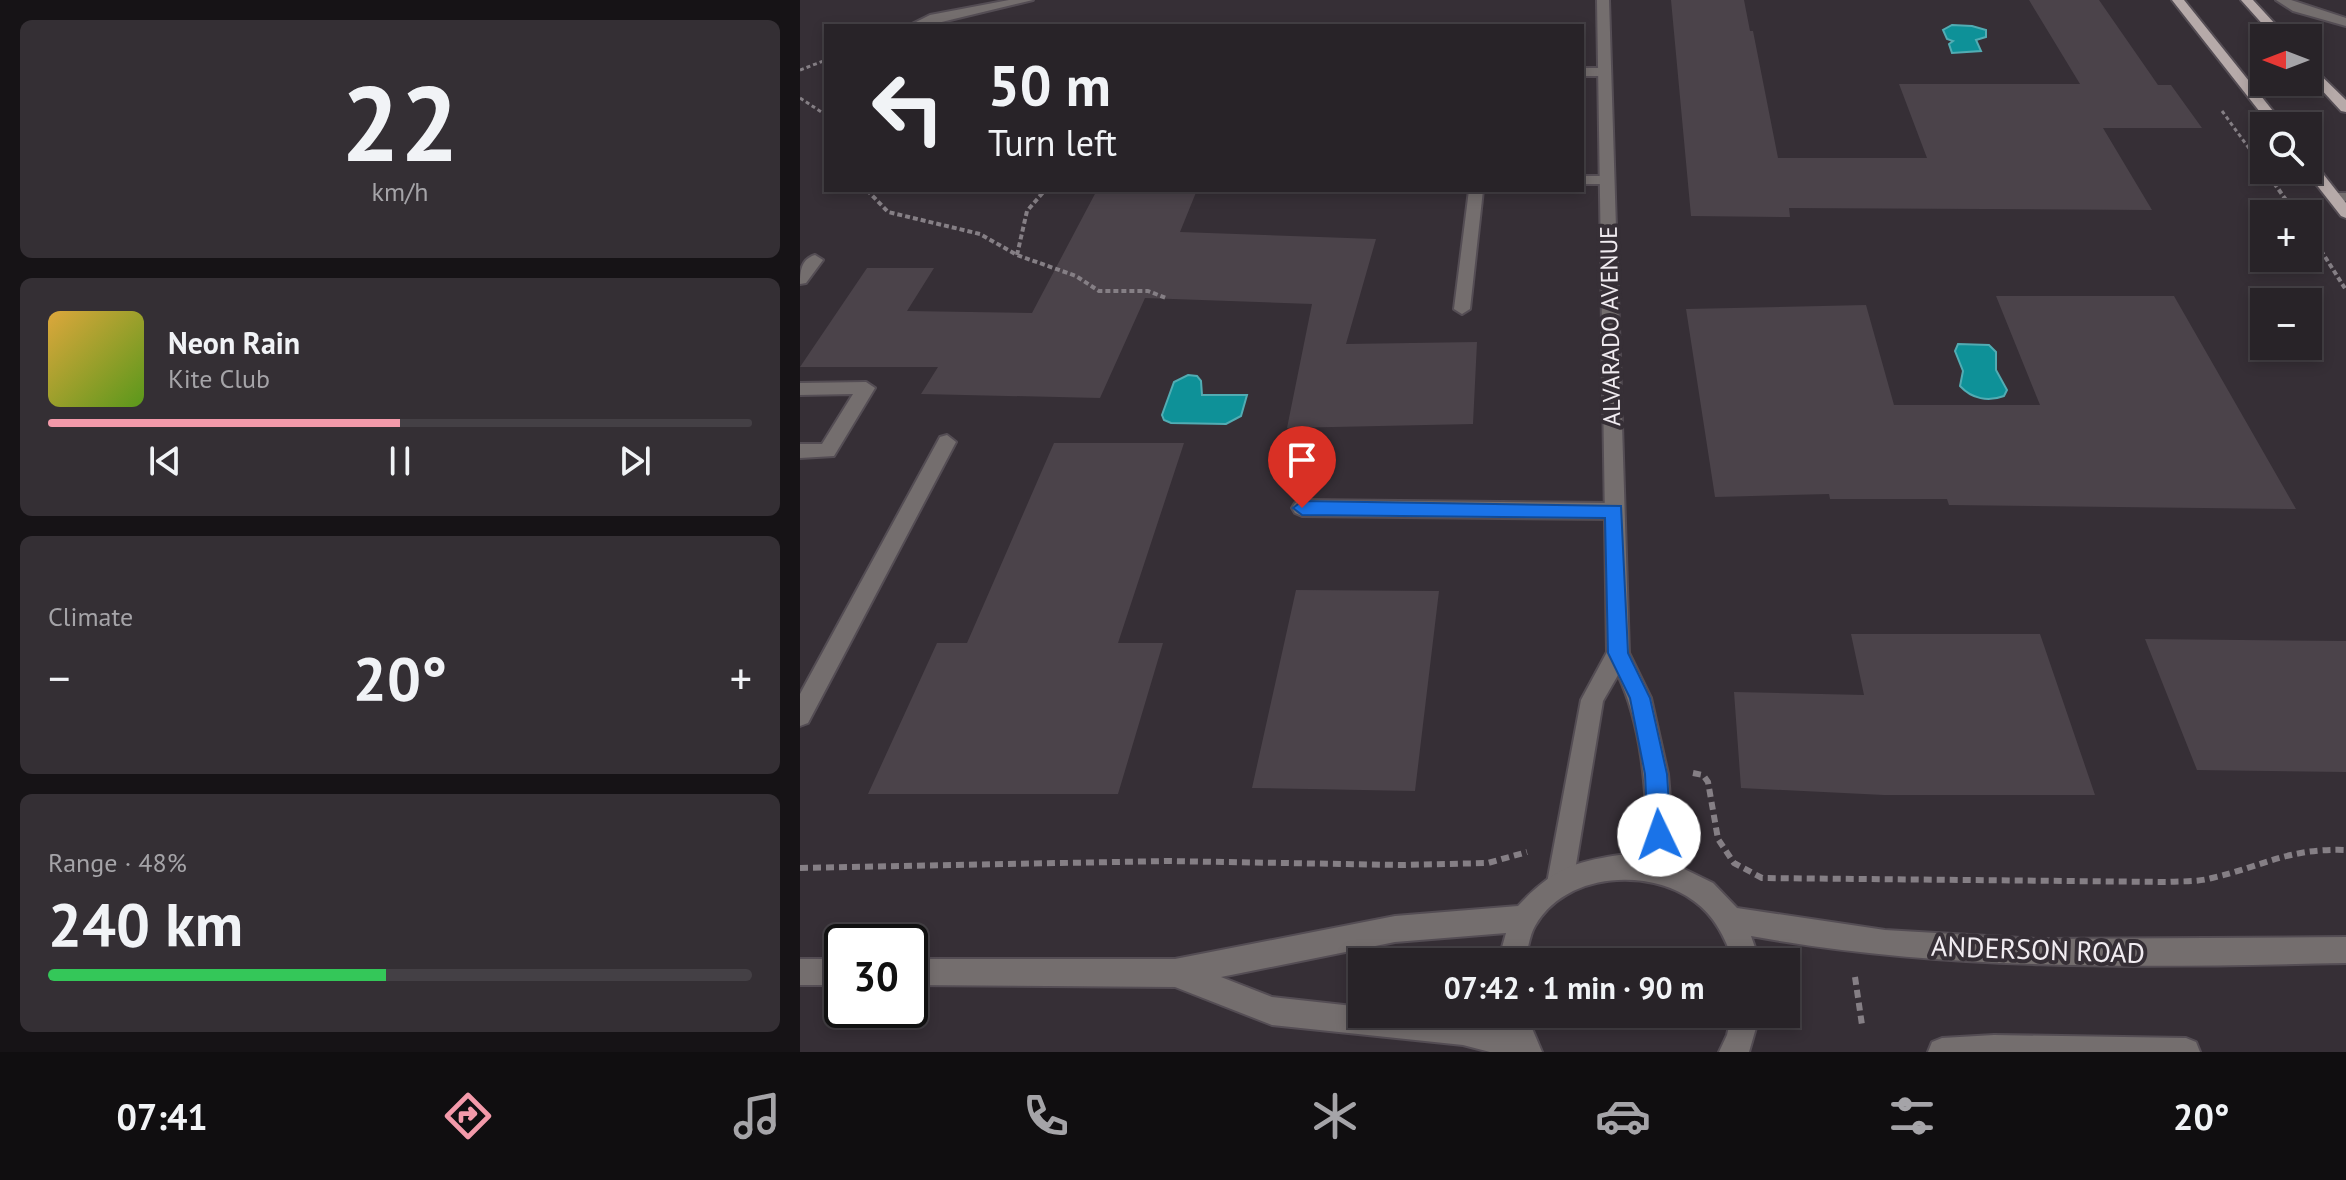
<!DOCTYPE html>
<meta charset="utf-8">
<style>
body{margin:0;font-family:"PT Sans",sans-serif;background:#342f34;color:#f1f3f6;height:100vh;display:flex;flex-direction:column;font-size:30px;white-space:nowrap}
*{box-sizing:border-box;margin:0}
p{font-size:26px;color:#a5a4a8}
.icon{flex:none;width:44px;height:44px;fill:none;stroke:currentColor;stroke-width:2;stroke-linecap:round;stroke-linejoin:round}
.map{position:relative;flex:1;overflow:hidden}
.side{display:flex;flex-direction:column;gap:20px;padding:20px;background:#161316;width:800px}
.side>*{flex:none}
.top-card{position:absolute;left:24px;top:24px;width:760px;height:168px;border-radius:0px;box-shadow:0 4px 12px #0003,0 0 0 2px #444045;background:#282328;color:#f1f3f6;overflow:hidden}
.needle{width:52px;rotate:270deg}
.tools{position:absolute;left:1450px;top:24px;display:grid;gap:16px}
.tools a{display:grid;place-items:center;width:72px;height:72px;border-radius:0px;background:#282328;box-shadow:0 4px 12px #0003,0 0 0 2px #444045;font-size:40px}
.speed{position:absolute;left:24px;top:924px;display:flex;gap:16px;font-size:40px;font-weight:700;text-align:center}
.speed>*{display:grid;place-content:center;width:104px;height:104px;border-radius:50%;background:#282328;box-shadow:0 4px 12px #0003,0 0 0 2px #444045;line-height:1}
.speed .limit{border:4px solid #111;border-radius:12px;background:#fff;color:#111}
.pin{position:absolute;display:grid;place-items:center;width:68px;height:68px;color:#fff;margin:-82px -34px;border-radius:50% 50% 50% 0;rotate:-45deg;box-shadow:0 0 8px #0007}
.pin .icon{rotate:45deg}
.me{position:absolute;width:88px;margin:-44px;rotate:357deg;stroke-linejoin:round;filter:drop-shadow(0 0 6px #0008)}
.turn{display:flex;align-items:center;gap:28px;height:168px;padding:0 32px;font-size:36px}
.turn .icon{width:104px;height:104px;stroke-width:2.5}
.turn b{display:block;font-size:56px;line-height:68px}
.big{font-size:60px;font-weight:800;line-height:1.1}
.side .widget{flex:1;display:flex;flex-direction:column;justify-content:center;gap:12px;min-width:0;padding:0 28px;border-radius:12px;background:#342f34}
.side .dial{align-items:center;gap:0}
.dial b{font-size:104px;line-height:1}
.song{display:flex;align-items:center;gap:24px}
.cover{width:96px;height:96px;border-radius:12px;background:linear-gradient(135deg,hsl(40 70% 55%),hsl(90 70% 35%))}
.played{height:8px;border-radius:4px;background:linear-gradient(90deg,#f39aaa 50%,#444045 50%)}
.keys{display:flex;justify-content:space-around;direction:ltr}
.heat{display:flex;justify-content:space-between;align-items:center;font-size:44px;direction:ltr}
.charge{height:12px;border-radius:6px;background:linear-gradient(90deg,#34c759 48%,#444045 0)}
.trip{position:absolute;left:548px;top:948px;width:452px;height:80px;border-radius:0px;background:#282328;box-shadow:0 4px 12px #0003,0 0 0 2px #444045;font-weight:800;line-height:80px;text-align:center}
.tab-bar{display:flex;height:128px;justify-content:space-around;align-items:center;background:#100e10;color:#a5a4a8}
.tab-bar .icon{width:56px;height:56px}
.tab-bar .selected{color:#f39aaa}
.tab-bar b{font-size:36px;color:#f1f3f6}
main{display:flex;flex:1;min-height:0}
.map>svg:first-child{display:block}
.water{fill:#0e9198;stroke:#52acb3;stroke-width:2}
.building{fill:#4b434a}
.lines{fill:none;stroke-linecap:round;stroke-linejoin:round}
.service-casing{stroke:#544d54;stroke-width:4}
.minor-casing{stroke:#544d54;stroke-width:4}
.tertiary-casing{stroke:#544d54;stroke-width:4}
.primary-casing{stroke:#544d54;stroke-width:4}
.path-far2{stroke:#857f85;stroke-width:3;stroke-dasharray:4 3;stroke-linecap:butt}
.path-far1{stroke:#857f85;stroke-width:4;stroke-dasharray:5 3;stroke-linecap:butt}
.path{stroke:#857f85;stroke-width:6;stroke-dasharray:8 5;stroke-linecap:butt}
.service{fill:#746e6e;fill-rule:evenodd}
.minor{fill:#746e6e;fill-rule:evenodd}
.tertiary{fill:#746e6e;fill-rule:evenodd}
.primary{fill:#b6aaa9;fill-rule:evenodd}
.route{fill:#1a73e8;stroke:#114b97;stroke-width:2}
.labels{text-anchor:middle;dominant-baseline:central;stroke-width:8;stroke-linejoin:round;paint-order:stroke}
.street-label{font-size:24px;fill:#f1ecf1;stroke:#362f36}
.near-street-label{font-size:28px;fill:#f1ecf1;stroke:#362f36}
</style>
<main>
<section class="side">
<div class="widget dial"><b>22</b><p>km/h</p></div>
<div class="widget">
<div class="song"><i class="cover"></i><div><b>Neon Rain</b><p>Kite Club</p></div></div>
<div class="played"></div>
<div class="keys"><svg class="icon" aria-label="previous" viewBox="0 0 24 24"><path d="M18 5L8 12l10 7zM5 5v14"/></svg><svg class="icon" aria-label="pause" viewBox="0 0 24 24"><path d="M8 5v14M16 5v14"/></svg><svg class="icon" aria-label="next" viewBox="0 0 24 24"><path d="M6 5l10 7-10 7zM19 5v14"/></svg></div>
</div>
<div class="widget"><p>Climate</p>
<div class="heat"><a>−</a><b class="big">20°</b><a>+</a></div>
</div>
<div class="widget"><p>Range · 48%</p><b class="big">240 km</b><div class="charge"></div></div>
</section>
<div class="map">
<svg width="1546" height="1052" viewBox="0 0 1546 1052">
<rect width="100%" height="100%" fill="#362f36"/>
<path class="water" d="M1152,25L1172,26L1186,30V37L1176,40L1181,51L1152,53L1149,44L1153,41L1147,39L1143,30Z
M1158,344L1189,345L1196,352V370L1207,390L1204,396C1188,402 1172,399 1160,386L1163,371L1155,351Z
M388,375L397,376L401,381L402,395H447L441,416L426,424L371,423L364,420L362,415L374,382Z"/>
<path class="building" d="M871,0H944L950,31H953L978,158H1127L1099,84H1280L1229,0H1299L1358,85H1371L1402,128H1303L1352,210L989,208L990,217L891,216Z
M297,190H397L380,232L576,239L546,344L677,342L673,424L487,428L512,304L345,298L300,398L121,394L138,367H0L67,268H134L107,311L232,313Z
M1196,296H1374L1496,509L1149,505L1147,499H1030L1029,494L915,497L886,309L1066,305L1094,405H1240Z
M254,443H384L318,643H363L318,794H68L137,643H167Z
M496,590L639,591L615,791L452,788Z
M1051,634H1240L1295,795H1084L941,788L934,692L1064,695Z
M1345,639L1546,641V772L1397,770Z"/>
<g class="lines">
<g class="service-casing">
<path id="service" d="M782,68H803L809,72L803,76H782Z
M782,176H806L813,180L806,184H782Z
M669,190H683L670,309L662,314L654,309Z
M1546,193V201H1534L1527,197L1534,193Z
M15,255L23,260L6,283L0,284C0,272 1,259 15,255Z
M66,382L75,388L34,456L0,458V444H22L53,394L0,395V383Z
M147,435L156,442L8,723L0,726V694L140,437Z
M502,500L814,503L821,506L824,511L821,516L814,519L502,516L495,513L492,508L495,503Z"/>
</g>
<g class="minor-casing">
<path id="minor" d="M209,0H233L125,26H108L130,15Z
M797,0H809L829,653L851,698L868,774L876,871L872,880L863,884L854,880L850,871C846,806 846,735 818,675L803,701L773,883L769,892L760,896L751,892L747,883L781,700L807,652Z
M1476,0H1491L1546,18V26L1493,11Z"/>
</g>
<g class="tertiary-casing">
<path id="tertiary" d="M826,854L876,865L913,883L937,908L1085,930L1238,939L1546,937V963C1347,967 1148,972 951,936L960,962H934C925,938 915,916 894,901C848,867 765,873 735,926C729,936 728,951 724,962H698L706,933L595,942L421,977L472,997L562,1007V1014C611,1014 656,1015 704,1028L698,1014H726L742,1052H690L663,1045L472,1025L375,987L110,985V959H375L595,916L718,906C753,868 776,861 826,854Z
M0,959H42V985H0Z
M932,1014H960L949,1052H919L927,1035Z
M1194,1035L1386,1038L1396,1042L1400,1052H1128L1132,1042L1142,1038Z"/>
</g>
<g class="primary-casing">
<path id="primary" d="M1372,0H1384L1485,126H1471Z
M1441,0H1453L1488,38H1475Z
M1508,63L1546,100V112L1541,111L1508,75Z
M1508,160L1513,161L1546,203V218L1541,216L1505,170H1508Z"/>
</g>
<path class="path-far2" d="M0,70L26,60
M0,98L26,115
M1422,111L1464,169
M1465,170L1475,185"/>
<path class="path-far1" d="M1474,183L1496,214
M67,190L88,212L180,234L217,255L276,276L299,291H348L366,298
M1508,230L1546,290
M217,255L227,211L245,190"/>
<path class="path" d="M893,773L903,775L908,782L918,839L934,863L962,878L1368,882C1382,881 1398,882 1412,878C1464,866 1488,848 1546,850
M0,868L366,861L602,865L688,863L727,852
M1055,977L1062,1025"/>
<use href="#service" class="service"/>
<use href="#minor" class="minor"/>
<use href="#tertiary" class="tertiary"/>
<use href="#primary" class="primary"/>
</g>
<path class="route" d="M502,501L821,506L828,653L850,698L867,774L871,835L867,843L859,846L851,843L848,835L845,774L830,698L808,653L805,518L502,515L493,508Z"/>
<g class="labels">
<g class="street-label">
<text transform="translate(810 326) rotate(-91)">ALVARADO AVENUE</text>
</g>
<g class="near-street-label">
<text transform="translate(1238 949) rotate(2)">ANDERSON ROAD</text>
</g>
</g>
</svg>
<div class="tools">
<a><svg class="needle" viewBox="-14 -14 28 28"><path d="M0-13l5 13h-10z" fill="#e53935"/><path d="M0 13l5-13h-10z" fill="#a5a4a8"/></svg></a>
<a><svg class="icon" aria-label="search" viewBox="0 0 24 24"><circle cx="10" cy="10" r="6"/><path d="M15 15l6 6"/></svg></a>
<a>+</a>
<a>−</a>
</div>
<div class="speed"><div class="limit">30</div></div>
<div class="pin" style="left:502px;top:508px;background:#d93025"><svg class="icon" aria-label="arrive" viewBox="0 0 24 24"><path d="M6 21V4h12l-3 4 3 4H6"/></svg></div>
<svg class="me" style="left:859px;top:835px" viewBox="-20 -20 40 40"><circle r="19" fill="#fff"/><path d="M0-13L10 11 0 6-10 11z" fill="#1a73e8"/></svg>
<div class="trip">07:42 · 1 min · 90 m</div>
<div class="top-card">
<div class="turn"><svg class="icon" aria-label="left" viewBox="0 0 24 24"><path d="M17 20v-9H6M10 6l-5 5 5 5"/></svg><div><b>50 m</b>Turn left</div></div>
</div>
</div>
</main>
<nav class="tab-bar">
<b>07:41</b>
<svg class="icon selected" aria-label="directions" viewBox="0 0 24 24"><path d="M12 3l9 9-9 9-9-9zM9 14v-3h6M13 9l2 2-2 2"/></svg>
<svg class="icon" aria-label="music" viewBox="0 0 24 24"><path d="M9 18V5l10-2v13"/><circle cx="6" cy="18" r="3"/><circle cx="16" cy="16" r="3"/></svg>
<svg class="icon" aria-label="phone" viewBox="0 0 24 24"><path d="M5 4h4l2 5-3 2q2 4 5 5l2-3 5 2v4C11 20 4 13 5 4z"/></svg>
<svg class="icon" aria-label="climate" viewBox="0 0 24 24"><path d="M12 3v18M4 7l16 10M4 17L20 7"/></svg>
<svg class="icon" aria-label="car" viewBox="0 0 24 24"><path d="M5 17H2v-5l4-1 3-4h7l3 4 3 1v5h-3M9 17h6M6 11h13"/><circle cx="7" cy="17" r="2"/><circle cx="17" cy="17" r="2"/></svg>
<svg class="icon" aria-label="filters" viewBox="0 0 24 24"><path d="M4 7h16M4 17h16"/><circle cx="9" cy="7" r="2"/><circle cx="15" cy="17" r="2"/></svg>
<b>20°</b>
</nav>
